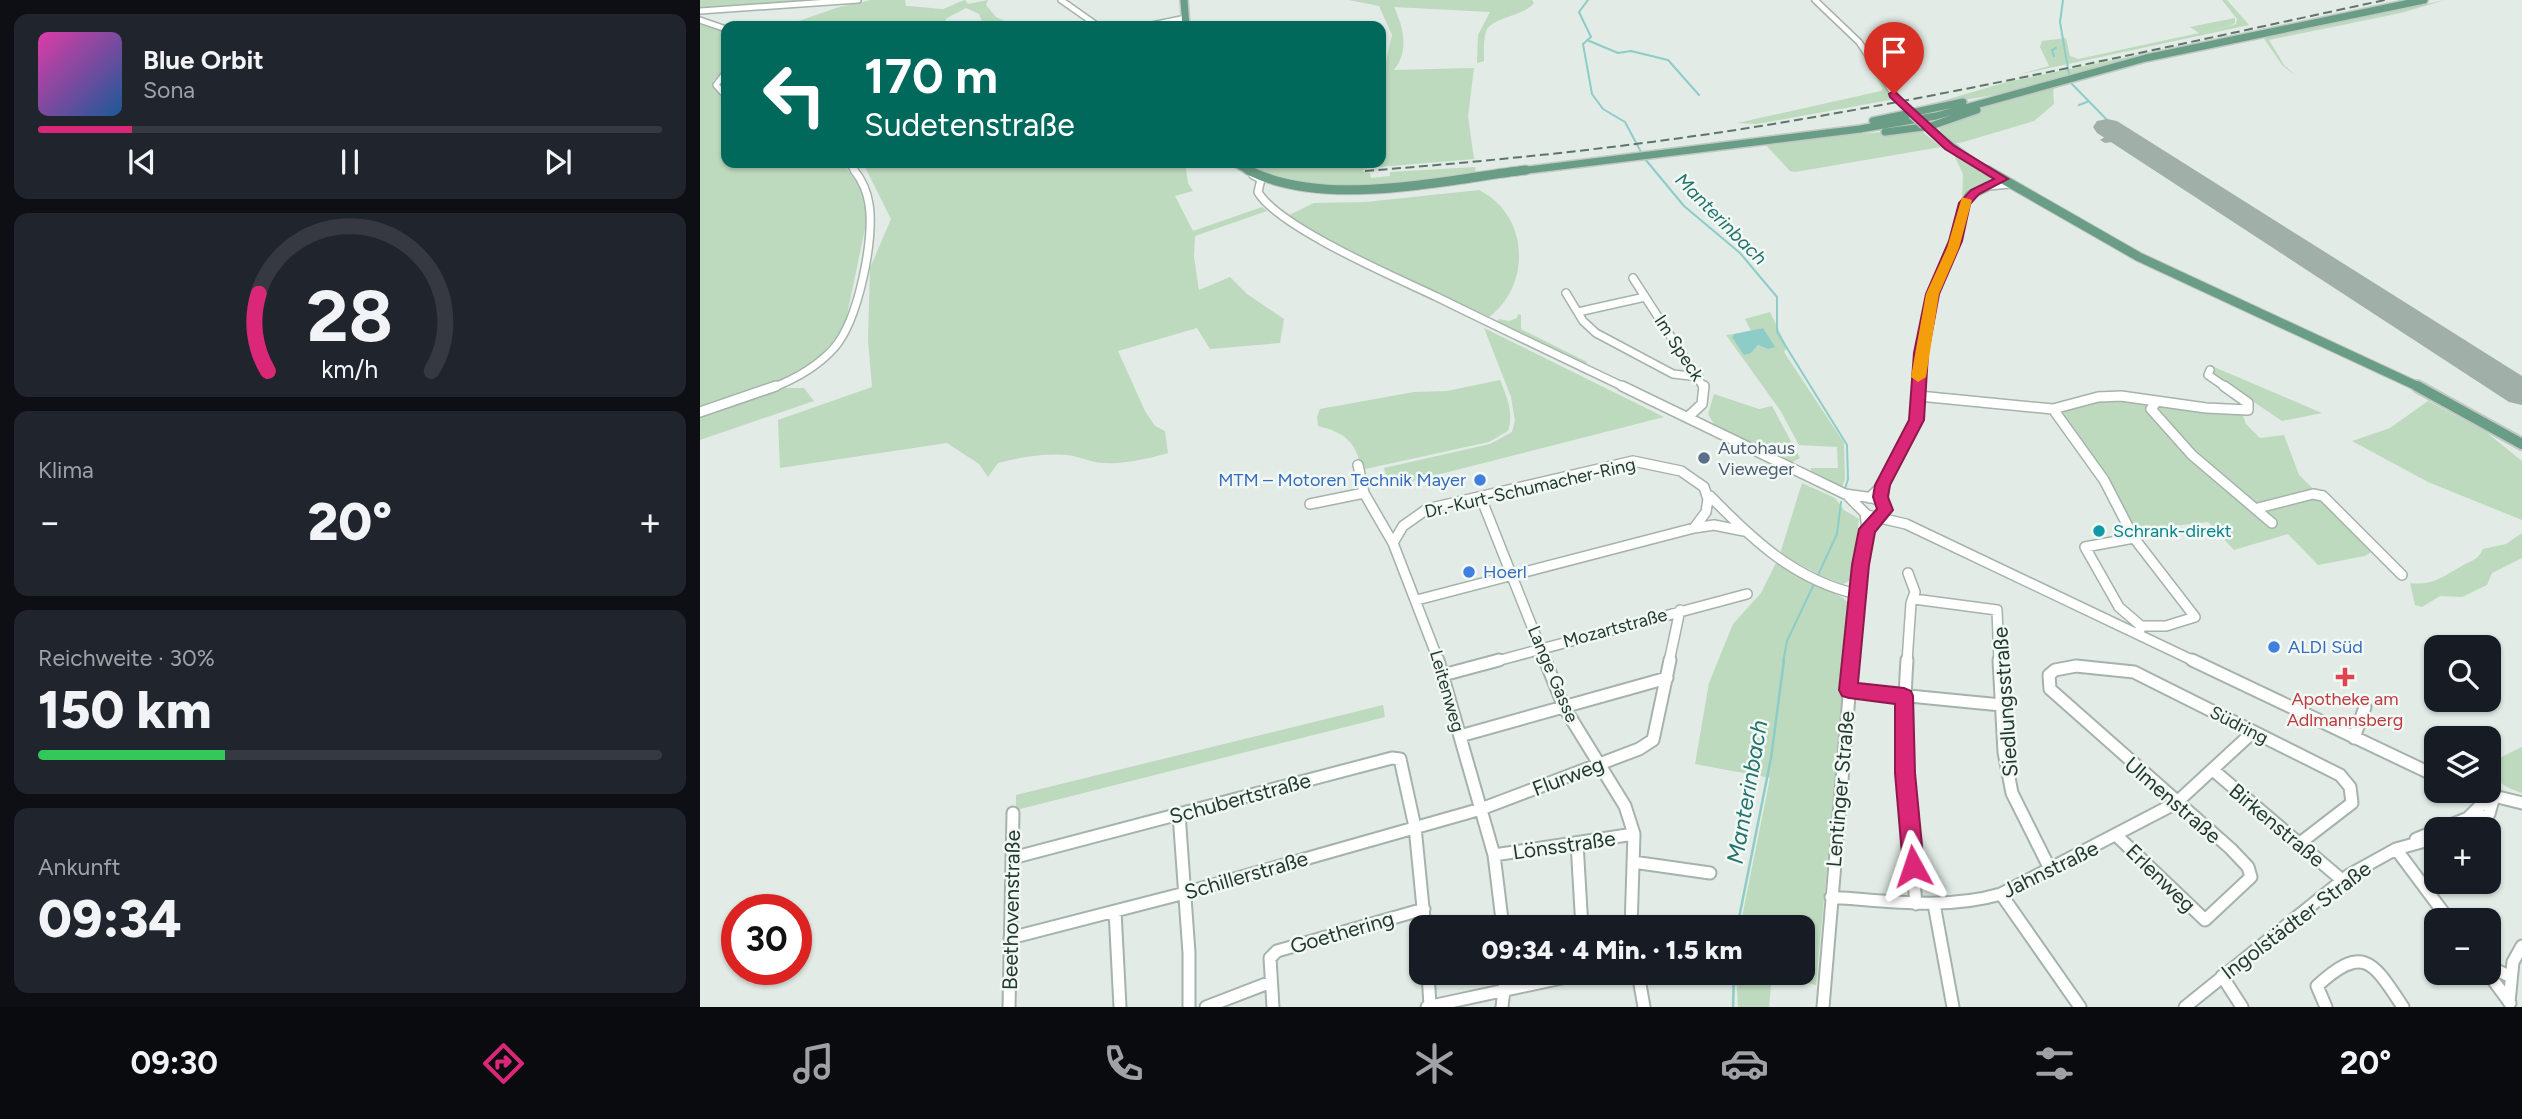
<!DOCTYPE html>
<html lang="de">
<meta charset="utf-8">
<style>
body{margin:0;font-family:Figtree,sans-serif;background:#20242c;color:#f1f3f6;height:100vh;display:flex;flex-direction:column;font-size:26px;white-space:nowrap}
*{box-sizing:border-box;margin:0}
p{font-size:23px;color:#9ea1a6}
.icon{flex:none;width:38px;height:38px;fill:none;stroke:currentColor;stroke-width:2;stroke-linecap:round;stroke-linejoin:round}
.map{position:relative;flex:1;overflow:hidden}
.panel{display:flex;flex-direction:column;gap:14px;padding:14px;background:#0d0f14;width:700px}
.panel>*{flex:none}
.banner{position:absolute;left:21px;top:21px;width:665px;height:147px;border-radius:14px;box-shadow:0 2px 5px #0004;background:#00695c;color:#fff;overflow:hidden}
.fabs{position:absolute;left:1724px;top:635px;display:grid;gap:14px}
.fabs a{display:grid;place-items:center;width:77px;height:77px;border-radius:14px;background:#171b24;box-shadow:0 2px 5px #0004;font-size:35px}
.speed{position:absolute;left:21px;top:894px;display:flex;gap:14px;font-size:35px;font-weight:700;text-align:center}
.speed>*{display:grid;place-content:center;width:91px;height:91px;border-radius:50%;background:#171b24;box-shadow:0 2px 5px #0004;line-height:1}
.speed .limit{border:10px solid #d22;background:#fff;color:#111}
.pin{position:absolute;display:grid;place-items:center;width:60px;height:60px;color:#fff;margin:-72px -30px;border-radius:50% 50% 50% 0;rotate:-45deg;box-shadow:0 0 7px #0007}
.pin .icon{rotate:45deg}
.me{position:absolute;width:77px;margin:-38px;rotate:355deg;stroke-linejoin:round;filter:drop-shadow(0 0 5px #0008)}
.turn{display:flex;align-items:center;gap:24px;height:147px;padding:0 28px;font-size:32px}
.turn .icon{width:91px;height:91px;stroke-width:2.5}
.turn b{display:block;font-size:49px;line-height:60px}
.big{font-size:52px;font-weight:800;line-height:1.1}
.panel .widget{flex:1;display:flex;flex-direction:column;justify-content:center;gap:10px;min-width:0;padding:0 24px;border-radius:14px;background:#20242c}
.panel .dial{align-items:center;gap:0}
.dial svg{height:182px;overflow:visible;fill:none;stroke:#363941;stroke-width:7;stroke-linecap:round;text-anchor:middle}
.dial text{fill:#f1f3f6;stroke:none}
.song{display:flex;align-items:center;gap:21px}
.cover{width:84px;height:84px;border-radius:10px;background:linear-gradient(135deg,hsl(320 70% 55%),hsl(210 70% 35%))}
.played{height:7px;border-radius:4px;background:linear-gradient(90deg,#db2777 15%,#363941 15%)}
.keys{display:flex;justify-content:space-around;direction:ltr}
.heat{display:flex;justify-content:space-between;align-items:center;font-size:38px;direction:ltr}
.charge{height:10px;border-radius:5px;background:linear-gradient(90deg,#34c759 30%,#363941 0)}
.trip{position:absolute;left:709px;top:915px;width:406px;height:70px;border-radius:14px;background:#171b24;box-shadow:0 2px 5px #0004;font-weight:800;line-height:70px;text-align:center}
.tabs{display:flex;height:112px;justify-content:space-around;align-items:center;background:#090b0e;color:#9ea1a6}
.tabs .icon{width:49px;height:49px}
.tabs .current{color:#db2777}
.tabs b{font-size:32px;color:#f1f3f6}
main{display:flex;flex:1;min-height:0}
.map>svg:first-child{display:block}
.green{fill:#bddabe}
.water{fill:#8eccc8}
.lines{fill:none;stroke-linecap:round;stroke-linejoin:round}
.stream-far1{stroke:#8eccc8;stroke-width:2}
.stream{stroke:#8eccc8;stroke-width:2.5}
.taxiway{fill:#a0b0a8;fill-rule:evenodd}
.runway{fill:#a0b0a8;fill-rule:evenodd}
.minor-far3-casing{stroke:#a5b3ab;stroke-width:8}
.minor-far2-casing{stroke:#a5b3ab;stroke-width:10}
.minor-far1-casing{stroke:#a5b3ab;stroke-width:12}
.minor-casing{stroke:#a5b3ab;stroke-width:15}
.major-far2-casing{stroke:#c1c8c5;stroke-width:10}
.major-far1-casing{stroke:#c1c8c5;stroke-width:11}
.major-casing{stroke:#c1c8c5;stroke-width:14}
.minor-far3{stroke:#fff;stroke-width:5}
.minor-far2{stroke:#fff;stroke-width:7}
.minor-far1{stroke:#fff;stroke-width:9}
.minor{stroke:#fff;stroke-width:11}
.major-far2{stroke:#6a9d85;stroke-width:7}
.major-far1{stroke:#6a9d85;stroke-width:9}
.major{stroke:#6a9d85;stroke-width:10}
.rail{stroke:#5e766a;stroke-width:2;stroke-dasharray:9 4.5;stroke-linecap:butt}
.minor-bridge-casing{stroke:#a5b3ab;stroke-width:8;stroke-linecap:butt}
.major-bridge-casing{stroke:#c1c8c5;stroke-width:10;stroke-linecap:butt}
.minor-bridge{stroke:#fff;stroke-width:5}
.major-bridge{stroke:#6a9d85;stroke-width:7}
.route{fill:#db2777;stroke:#8e194d;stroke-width:2}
.slow{fill:#f59e0b}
.service-dot{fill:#5c6f8a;stroke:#f2f8f4;stroke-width:2.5}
.shop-dot{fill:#3f7fe0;stroke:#f2f8f4;stroke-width:2.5}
.culture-dot{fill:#0f9aa8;stroke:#f2f8f4;stroke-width:2.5}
.health-dot{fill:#e0444e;stroke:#f2f8f4;stroke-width:2.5}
.labels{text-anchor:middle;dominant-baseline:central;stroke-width:5;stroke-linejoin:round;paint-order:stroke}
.street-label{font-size:18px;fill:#233b2f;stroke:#f2f8f4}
.service-label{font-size:18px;fill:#4e5e75;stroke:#f2f8f4;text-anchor:start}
.shop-label{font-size:18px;fill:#366cbe;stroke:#f2f8f4;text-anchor:start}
.culture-label{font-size:18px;fill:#0d838f;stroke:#f2f8f4;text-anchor:start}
.health-label{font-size:18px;fill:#be3a42;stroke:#f2f8f4}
.water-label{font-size:19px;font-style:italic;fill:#22726e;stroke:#f2f8f4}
.near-street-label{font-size:21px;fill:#233b2f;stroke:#f2f8f4}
.near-water-label{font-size:23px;font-style:italic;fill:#22726e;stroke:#f2f8f4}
</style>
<main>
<section class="panel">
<div class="widget">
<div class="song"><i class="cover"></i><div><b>Blue Orbit</b><p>Sona</p></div></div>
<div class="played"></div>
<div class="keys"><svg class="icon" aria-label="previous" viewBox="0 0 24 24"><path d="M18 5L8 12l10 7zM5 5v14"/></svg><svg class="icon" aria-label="pause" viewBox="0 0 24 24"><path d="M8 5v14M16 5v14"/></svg><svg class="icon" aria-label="next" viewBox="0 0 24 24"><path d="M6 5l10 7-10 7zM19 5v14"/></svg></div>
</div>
<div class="widget dial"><svg viewBox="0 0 100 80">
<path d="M14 69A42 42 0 1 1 86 69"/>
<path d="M14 69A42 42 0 0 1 10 35" stroke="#db2777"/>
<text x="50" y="56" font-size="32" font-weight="700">28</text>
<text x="50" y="72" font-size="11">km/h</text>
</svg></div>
<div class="widget"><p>Klima</p>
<div class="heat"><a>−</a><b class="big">20°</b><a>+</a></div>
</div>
<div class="widget"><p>Reichweite · 30%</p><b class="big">150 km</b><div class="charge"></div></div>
<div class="widget"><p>Ankunft</p><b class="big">09:34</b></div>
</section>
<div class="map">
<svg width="1822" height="1007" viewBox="0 0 1822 1007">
<rect width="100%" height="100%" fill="#e2ebe5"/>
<path class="green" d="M0,0H152L0,9Z
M171,0H205L206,6C215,6 237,9 243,9C250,7 257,2 265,0L268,4L288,0L286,5L296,17L311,24L308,26H273L282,22L279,14L266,8L247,18L243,26H84L139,7Z
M649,0H832L834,3C823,17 790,17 786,32C783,40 784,52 784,61L777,63L778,35L790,12L694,7C704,28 709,51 694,70L774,68L768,116L774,159L667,168L662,171L670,173L671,178L690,176V172L775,167L776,176L677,188L594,184L538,163H681V72L687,71L684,70L692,35L679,6Z
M1522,0H1527L1549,25L1317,75L1349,66L1340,47L1342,41L1366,38L1370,56L1378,59L1499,33L1490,27L1535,18V23L1531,25L1502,33L1536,24L1537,19Z
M1745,0L1701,13L1569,40L1584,65L1596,76L1582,65L1563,37Z
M0,22L22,29L26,33V68L13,81V86L26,100V163H142L163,190L168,214L146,320L136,338L116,360L86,378L0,409Z
M1553,31L1556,34L1305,93L1218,108L1307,82Z
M1163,57L1195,99L1057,124L1037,123L1181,91L1183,89Z
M1355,87L1353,91L1354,104L1334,121L1260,143H1253L1239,130L1241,126L1297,102Z
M1219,129L1241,147L1095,172L1090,171L1063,142Z
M1253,153L1291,177L1290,182L1262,201L1263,174Z
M163,163H485L488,183L493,191L475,196L493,231L562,207L567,211L495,236L494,257L499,290L530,277L547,294L584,319L580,343L510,349L497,328L418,351L445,411L455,426L465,431L468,453C447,459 426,464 404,463C393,463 384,458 373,456C350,452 320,457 298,463L288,477L279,464L247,443L80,468L78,420L172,387L168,340L170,268L191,219Z
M779,190C829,215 832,284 789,317L637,245L589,215L614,203L666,202Z
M1070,312L1087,347L1084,352L1144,443L1145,479L1142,487L1111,473V468H1138L1137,447L1099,445L1080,410L1026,335L1034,334L1032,337L1052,349L1058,345L1068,349L1063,328L1051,331L1045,319Z
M818,314L821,315V329L887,362L885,365L796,322L799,319L809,321L817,318Z
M784,328L964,417L689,487L684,468L790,444L812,432L815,421L811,397Z
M1514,367L1622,413L1582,421L1514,375Z
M800,380C807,397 814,413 808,431L789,442L665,469L661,467C656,442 644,432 618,426L617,417L620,409L714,392L747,391Z
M83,388H104L114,401L0,440V415Z
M1014,394L1059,409L1072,406L1100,458L1089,464L1014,424L1008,414Z
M1404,399H1425L1542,413L1546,424L1560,438L1584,435L1599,475L1676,549L1665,556L1618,565L1588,534L1534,550L1508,522L1436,530L1359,411Z
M1728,401L1786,432L1822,461V520L1728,482L1652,441L1690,428Z
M1102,483L1135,498L1144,510L1159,519L1151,580L1143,584L1122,576L1080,554Z
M1822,533V558L1792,573L1787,585L1762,597L1740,596L1722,607L1715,605L1710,583C1734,586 1743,576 1762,566C1772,560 1778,560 1783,549L1806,544Z
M1076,563L1143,598L1151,606L1116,985L1072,975L1069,1007H1038L1036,973H1102V928L1040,927L1070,778L995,764L1009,683L1033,624L1061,593Z
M683,705L685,717L316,810V795Z
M1822,747V793C1807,788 1790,781 1791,762Z"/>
<path class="water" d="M1063,328L1075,347L1068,349L1058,345L1051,353L1044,355L1032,337L1034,334Z"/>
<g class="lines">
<path class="stream-far1" d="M888,0L879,12L891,37L883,44L892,94L903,109L925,122L941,152
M1363,0L1360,22L1369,74
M887,40L918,53L931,51L968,60L999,95
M1354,56L1352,50L1356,48
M1371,83L1411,124
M1379,105L1387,102
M945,159L984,206L1040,253L1077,297V332L1147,445L1148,479L1145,489
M1118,575L1137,534L1141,502
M1083,662L1087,641L1114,584"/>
<path class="stream" d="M1037,928L1071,758L1084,660
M1033,1007L1034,973"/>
<path class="taxiway" d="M1424,135L1428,136V140L1405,143L1400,140L1405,137Z"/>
<path class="runway" d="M1407,119L1417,121L1822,376V405L1809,402L1397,133L1393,127L1397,121Z"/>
<g class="minor-far3-casing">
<path id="minor-far3" d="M361,0L398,26
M1115,0L1159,42L1194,94
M0,11L158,0
M0,20L26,29
M447,26L486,18
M26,72L16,85L26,96
M148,163L156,172"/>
</g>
<g class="minor-far2-casing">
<path id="minor-far2" d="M553,175L561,179L558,192C578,227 697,278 737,297C800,328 863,358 926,388
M933,278L1004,388
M866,293L883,321L896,333L973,374L999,377
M878,312L945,297
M1510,370L1508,375L1527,388
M72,388C95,379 118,366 134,348C158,321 175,239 169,204C167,191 162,180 154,170
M1218,388L1221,353L1232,294L1256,241L1265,203L1270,195L1289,186L1310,184"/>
</g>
<g class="minor-far1-casing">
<path id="minor-far1" d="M922,386L1145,494L1173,498L1183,503
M1219,396L1353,409L1398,397L1421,396L1506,408L1548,410V403L1524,386
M1457,401L1451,409L1492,455L1572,523
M1353,409L1404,480L1434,538L1495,617L1466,626H1441
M0,412L76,386
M988,417L1002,404L1004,386
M658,465L664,493L693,543L739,662
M1010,496C1053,540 1095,580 1157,594
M1149,497L1167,515L1206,524L1496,662
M781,498L846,662
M1169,498L1183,485L1216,420L1219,386
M610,504L664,493
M1558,508L1613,494L1623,496L1702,575
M1434,538L1385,547L1419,607L1441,626L1440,630
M693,543L703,526L727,509L933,461L981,471L1004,487L1008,499L1006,512L994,528
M1214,599L1297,610L1299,662
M717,600L994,528L1014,525L1044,531
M793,662L1047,594
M969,662L980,610
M1151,662L1157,594L1167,529L1165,513
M1207,662L1211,603L1215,592L1208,573"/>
</g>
<g class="minor-casing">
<path id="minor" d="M738,660L794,855L803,928
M845,660L864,707L925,806L934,834L931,928
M1207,660C1201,742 1209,823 1216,904
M1299,660L1304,752L1312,793L1349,867
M1492,660L1736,776
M743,675L799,660
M1148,690L1301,705
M760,736L967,678
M1654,738L1665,707
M1513,770L1642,880
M1790,795L1822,803
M479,814L489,953V1007
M1761,830L1789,814L1794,796
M1417,836L1505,920L1551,877L1548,867L1531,849L1350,689L1349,675L1355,670L1376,666L1434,672L1640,775L1650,787L1652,803L1600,843
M1716,839L1768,818L1781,805L1778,792
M877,843L882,928
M1696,849L1749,920
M794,855L934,834
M312,858L692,758L700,759L715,827L725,928
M933,862L1010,873
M1301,894L1380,1007
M1131,897C1188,901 1246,910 1301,894L1476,803L1553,732
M1234,904L1253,1007
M415,911L420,1007
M310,938L485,893L781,809L939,749L953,740L970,660
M1788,966L1811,977
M728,973L730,1006
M938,973L944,1007
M1788,973L1810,1003
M1522,976L1542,1007
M1809,1002L1813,962L1822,946
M309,1007L313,813
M506,1007L571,982
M573,1007L570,958L577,951L724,909
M727,1007L885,973
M802,1007L806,973
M1123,1007L1152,660
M1485,1007L1649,875L1696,849L1736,838
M1626,1007L1617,986C1664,943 1673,962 1703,1007"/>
</g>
<g class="major-far2-casing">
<path id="major-far2" d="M484,0L486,26
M1173,121L1263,102
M1224,125L1271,161L1290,172
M1185,132L1231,126L1277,110
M535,163L551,172
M812,172L1160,129L1236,116L1446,58L1724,0"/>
</g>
<g class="major-far1-casing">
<path id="major-far1" d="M548,170C626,209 742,180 826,170
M1287,170L1439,257L1721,388"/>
</g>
<g class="major-casing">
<path id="major" d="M1717,386L1822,444"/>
</g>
<use href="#minor-far3" class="minor-far3"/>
<use href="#minor-far2" class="minor-far2"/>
<use href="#minor-far1" class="minor-far1"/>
<use href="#minor" class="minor"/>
<use href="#major-far2" class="major-far2"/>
<use href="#major-far1" class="major-far1"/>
<use href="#major" class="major"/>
<path class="rail" d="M665,171C804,160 942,146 1079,123C1283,89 1484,43 1685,0"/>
<g class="minor-bridge-casing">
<path id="minor-bridge" d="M1194,94L1206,108"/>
</g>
<g class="major-bridge-casing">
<path id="major-bridge" d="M1212,114L1224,125"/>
</g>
<use href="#minor-bridge" class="minor-bridge"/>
<use href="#major-bridge" class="major-bridge"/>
</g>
<path class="route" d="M1194,91L1253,145L1308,179L1279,194L1270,204L1262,241L1239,294L1228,353L1224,420L1190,485L1188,497L1193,510L1175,532L1169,565L1158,683L1204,688L1211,691L1213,696L1215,773L1224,866L1221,874L1213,877L1206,874L1203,866L1195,773V704L1149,698L1142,696L1139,690L1152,565L1159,529L1177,509L1173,497L1175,485L1209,420L1214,353L1226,294L1249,241L1259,203L1271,190L1294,179L1245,149L1190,97L1189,94Z"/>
<path class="slow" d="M1262,197L1272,200L1259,248L1239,294L1226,377L1218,382L1211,377L1226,294L1247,248Z"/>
<circle class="service-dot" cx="1004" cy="458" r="7"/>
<g class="shop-dot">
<circle cx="780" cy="480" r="7"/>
<circle cx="769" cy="572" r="7"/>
<circle cx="1574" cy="647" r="7"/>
</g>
<circle class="culture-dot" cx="1399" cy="531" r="7"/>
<path class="health-dot" d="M1641.5 666.5h7v7h7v7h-7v7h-7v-7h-7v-7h7z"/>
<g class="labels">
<g class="street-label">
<text transform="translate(979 348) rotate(57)">Im Speck</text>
<text transform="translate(830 488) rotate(-13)">Dr.-Kurt-Schumacher-Ring</text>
<text transform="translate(915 628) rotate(-15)">Mozartstraße</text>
<text transform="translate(853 674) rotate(67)">Lange Gasse</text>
<text transform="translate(747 691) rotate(74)">Leitenweg</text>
<text transform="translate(1539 725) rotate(27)">Südring</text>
</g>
<g class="service-label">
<text x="1018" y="448">Autohaus<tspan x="1018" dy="21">Vieweger</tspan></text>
</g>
<g class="shop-label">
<text x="766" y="480" text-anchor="end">MTM – Motoren Technik Mayer</text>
<text x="783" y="572">Hoerl</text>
<text x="1588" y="647">ALDI Süd</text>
</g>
<g class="culture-label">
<text x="1413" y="531">Schrank-direkt</text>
</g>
<g class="health-label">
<text x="1645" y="699">Apotheke am<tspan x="1645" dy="21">Adlmannsberg</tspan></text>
</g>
<g class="water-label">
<text transform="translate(1021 219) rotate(45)">Manterinbach</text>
</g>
<g class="near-street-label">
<text transform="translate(1305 702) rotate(-94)">Siedlungsstraße</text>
<text transform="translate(868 776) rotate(-21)">Flurweg</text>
<text transform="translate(1140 789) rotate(-85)">Lentinger Straße</text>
<text transform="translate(540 798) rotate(-15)">Schubertstraße</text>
<text transform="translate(1473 800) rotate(41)">Ulmenstraße</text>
<text transform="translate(1577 825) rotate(40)">Birkenstraße</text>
<text transform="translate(864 845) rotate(-8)">Lönsstraße</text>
<text transform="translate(1350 869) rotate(-26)">Jahnstraße</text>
<text transform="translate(546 875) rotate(-16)">Schillerstraße</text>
<text transform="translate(1461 878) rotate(44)">Erlenweg</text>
<text transform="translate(311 910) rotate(-89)">Beethovenstraße</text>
<text transform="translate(1596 920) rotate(-37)">Ingolstädter Straße</text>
<text transform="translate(642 932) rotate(-16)">Goethering</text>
</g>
<g class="near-water-label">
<text transform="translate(1047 792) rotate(-80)">Manterinbach</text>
</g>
</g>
</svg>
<div class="fabs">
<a><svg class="icon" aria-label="search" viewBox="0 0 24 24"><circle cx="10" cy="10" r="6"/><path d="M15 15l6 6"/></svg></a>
<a><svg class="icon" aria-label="layers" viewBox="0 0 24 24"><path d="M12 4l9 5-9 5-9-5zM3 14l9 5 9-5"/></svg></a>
<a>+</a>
<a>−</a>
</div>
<div class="speed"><div class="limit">30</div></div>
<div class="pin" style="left:1194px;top:94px;background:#d93025"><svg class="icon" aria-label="arrive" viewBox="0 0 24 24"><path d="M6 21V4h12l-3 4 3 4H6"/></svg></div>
<svg class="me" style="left:1213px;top:866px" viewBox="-20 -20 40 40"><path d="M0-17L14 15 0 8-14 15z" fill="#db2777" stroke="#fff" stroke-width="4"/></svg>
<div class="trip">09:34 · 4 Min. · 1.5 km</div>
<div class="banner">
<div class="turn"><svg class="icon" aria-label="left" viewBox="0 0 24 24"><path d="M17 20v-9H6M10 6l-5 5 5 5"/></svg><div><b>170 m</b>Sudetenstraße</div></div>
</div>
</div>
</main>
<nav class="tabs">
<b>09:30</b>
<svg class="icon current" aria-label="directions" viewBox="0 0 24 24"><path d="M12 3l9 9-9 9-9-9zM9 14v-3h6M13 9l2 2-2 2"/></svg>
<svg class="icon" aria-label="music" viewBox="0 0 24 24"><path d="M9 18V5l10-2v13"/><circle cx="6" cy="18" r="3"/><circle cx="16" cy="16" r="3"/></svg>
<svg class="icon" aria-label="phone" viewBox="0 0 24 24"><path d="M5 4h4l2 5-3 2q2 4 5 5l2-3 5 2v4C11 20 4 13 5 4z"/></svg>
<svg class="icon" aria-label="climate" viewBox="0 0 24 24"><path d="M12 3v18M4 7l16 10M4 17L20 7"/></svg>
<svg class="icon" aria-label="car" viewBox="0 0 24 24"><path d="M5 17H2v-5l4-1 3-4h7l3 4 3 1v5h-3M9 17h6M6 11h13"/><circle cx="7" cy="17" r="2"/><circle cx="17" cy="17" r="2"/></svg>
<svg class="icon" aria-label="filters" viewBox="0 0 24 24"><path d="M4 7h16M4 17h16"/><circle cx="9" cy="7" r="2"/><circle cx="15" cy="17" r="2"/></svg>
<b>20°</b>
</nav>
